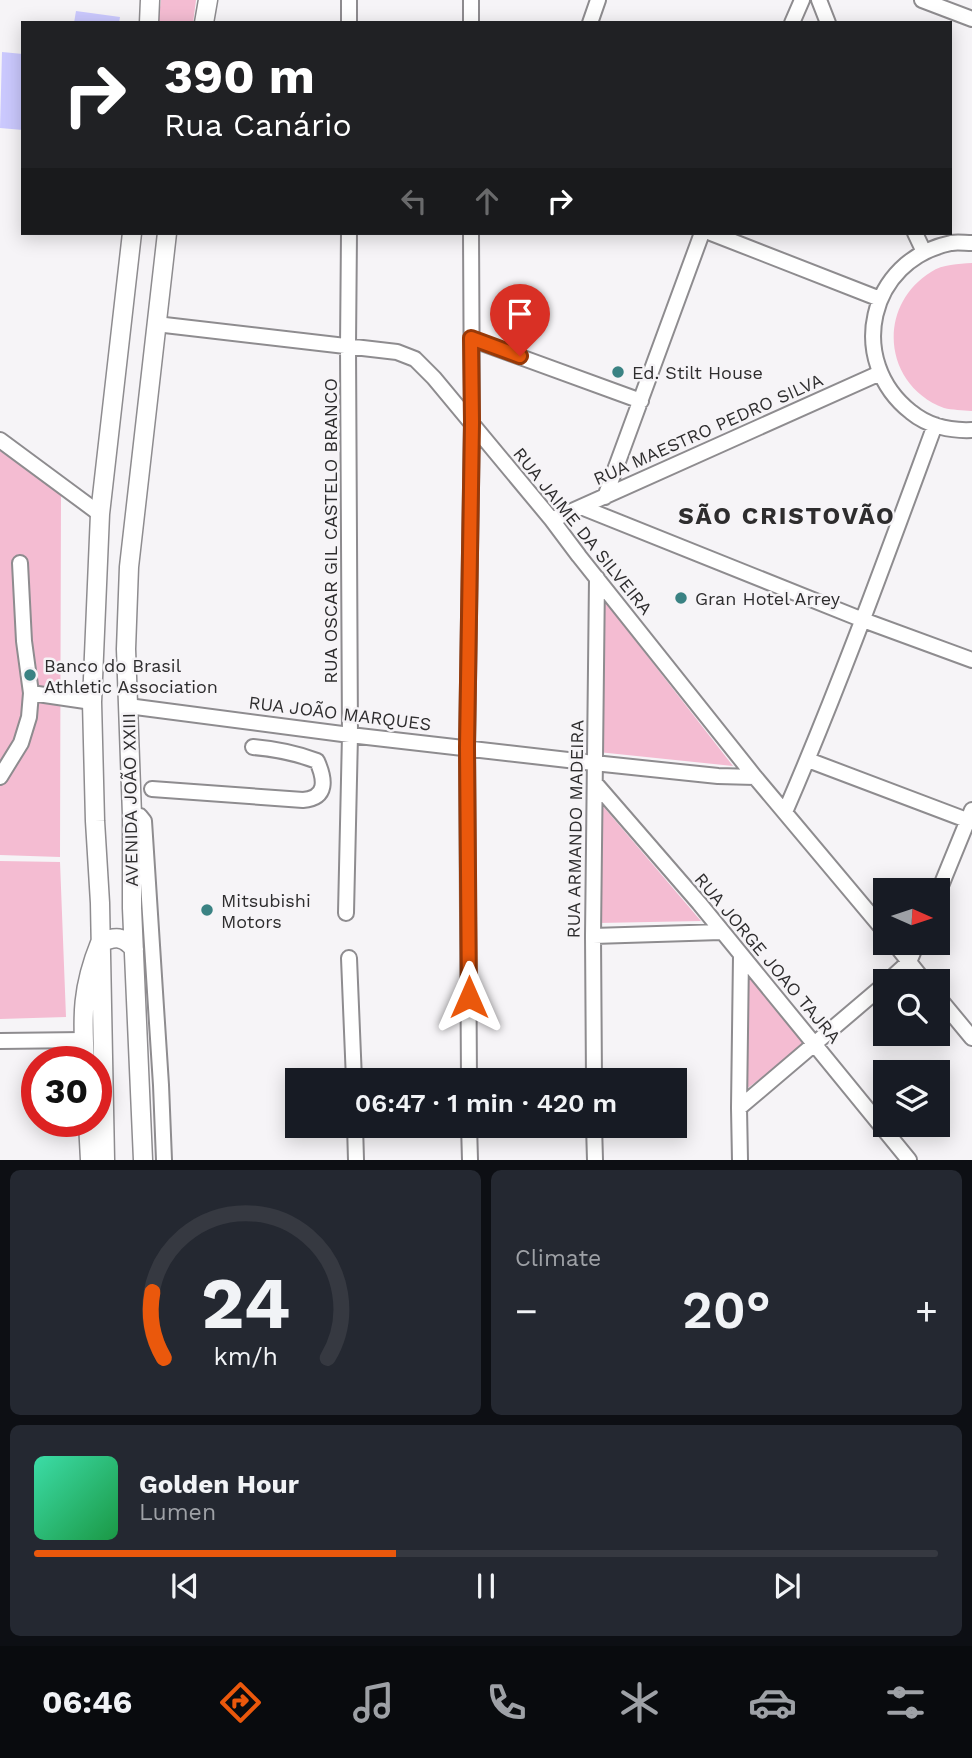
<!DOCTYPE html>
<meta charset="utf-8">
<style>
body{margin:0;font-family:"Work Sans",sans-serif;background:#242831;color:#f1f3f6;height:100vh;display:flex;flex-direction:column;font-size:26px;white-space:nowrap}
*{box-sizing:border-box;margin:0}
p{font-size:23px;color:#9ea1a6}
.icon{flex:none;width:38px;height:38px;fill:none;stroke:currentColor;stroke-width:2;stroke-linecap:round;stroke-linejoin:round}
.map{position:relative;height:1160px;overflow:hidden}
.side{display:flex;flex-direction:column;gap:10px;padding:10px;background:#0d0f14;flex:1}
.side>*{flex:none}
.top-card{position:absolute;left:21px;top:21px;width:931px;height:214px;border-radius:0px;box-shadow:0 4px 18px #0003;background:#202124;color:#fff;overflow:hidden}
.needle{width:46px;rotate:93deg}
.controls{position:absolute;left:873px;top:878px;display:grid;gap:14px}
.controls a{display:grid;place-items:center;width:77px;height:77px;border-radius:0px;background:#171b24;box-shadow:0 4px 18px #0003;font-size:35px}
.speed{position:absolute;left:21px;top:1046px;display:flex;gap:14px;font-size:35px;font-weight:700;text-align:center}
.speed>*{display:grid;place-content:center;width:91px;height:91px;border-radius:50%;background:#171b24;box-shadow:0 4px 18px #0003;line-height:1}
.speed .limit{border:10px solid #d22;background:#fff;color:#111}
.pin{position:absolute;display:grid;place-items:center;width:60px;height:60px;color:#fff;margin:-72px -30px;border-radius:50% 50% 50% 0;rotate:-45deg;box-shadow:0 0 7px #0007}
.pin .icon{rotate:45deg}
.me{position:absolute;width:77px;margin:-38px;rotate:0deg;stroke-linejoin:round;filter:drop-shadow(0 0 5px #0008)}
.turn{display:flex;align-items:center;gap:24px;height:147px;padding:0 28px;font-size:32px}
.turn .icon{width:91px;height:91px;stroke-width:2.5}
.turn b{display:block;font-size:49px;line-height:60px}
.lanes{display:flex;align-items:center;height:66px;padding:0 28px;background:#0003;justify-content:center;gap:35px;direction:ltr}
.lanes .off{opacity:.35}
.big{font-size:52px;font-weight:600;line-height:1.1}
.side .widget{flex:1;display:flex;flex-direction:column;justify-content:center;gap:10px;min-width:0;padding:0 24px;border-radius:10px;background:#242831}
.side .dial{align-items:center;gap:0}
.dial svg{height:182px;overflow:visible;fill:none;stroke:#363941;stroke-width:7;stroke-linecap:round;text-anchor:middle}
.dial text{fill:#f1f3f6;stroke:none}
.song{display:flex;align-items:center;gap:21px}
.cover{width:84px;height:84px;border-radius:10px;background:linear-gradient(135deg,hsl(160 70% 55%),hsl(140 70% 35%))}
.played{height:7px;border-radius:4px;background:linear-gradient(90deg,#ea580c 40%,#363941 40%)}
.keys{display:flex;justify-content:space-around;direction:ltr}
.heat{display:flex;justify-content:space-between;align-items:center;font-size:38px;direction:ltr}
.side .tiles{flex:1;display:grid;gap:10px;grid-template-columns:1fr 1fr}
.widget:last-child{grid-column:span 2}
.trip{position:absolute;left:285px;top:1068px;width:402px;height:70px;border-radius:0px;background:#171b24;box-shadow:0 4px 18px #0003;font-weight:600;line-height:70px;text-align:center}
.dock{display:flex;height:112px;justify-content:space-around;align-items:center;background:#090b0e;color:#9ea1a6}
.dock .icon{width:49px;height:49px}
.dock .active{color:#ea580c}
.dock b{font-size:32px;color:#f1f3f6}
.map>svg:first-child{display:block}
.green{fill:#f4bcd2}
.building{fill:#cbc9fe}
.lines{fill:none;stroke-linecap:round;stroke-linejoin:round}
.minor-casing{stroke:#8e8c8f;stroke-width:18}
.major-casing{stroke:#8e8c8f;stroke-width:21}
.minor{stroke:#fff;stroke-width:14}
.major{stroke:#fff;stroke-width:18}
.route-casing{stroke:#983908;stroke-width:18}
.route{stroke:#ea580c;stroke-width:12}
.poi-dot{fill:#3a8283;stroke:#f6f4f7;stroke-width:2.5}
.labels{text-anchor:middle;dominant-baseline:central;stroke-width:5;stroke-linejoin:round;paint-order:stroke}
.poi-label{font-size:18px;fill:#2e2d2e;stroke:#f6f4f7;text-anchor:start}
.street-label{font-size:18px;fill:#2e2d2e;stroke:#f6f4f7}
.district-label{font-size:24px;font-weight:bold;letter-spacing:2px;fill:#2e2d2e;stroke:#f6f4f7}
</style>
<div class="map">
<svg width="972" height="1160" viewBox="0 0 972 1160">
<rect width="100%" height="100%" fill="#f6f4f7"/>
<path class="green" d="M161,0H196L193,23H158Z
M972,263V411H971C963,410 952,410 944,408C883,385 876,306 931,272C943,264 958,264 972,263Z
M0,451L61,495L60,857L0,855Z
M603,599L733,766L598,752Z
M596,798L701,921L598,923Z
M0,861L60,862L66,1017L0,1019Z
M747,972L809,1043L745,1090Z"/>
<path class="building" d="M76,11L120,17L119,23H74Z
M2,52L23,54V130L0,128Z"/>
<g class="lines">
<g class="minor-casing">
<path id="minor" d="M349,0V23
M819,0L828,23
M922,0L972,19
M471,23V0
M590,23L598,0
M792,23L802,0
M711,233L880,299
M915,233L924,252
M972,243C965,243 957,242 951,243C868,260 846,361 911,412C928,426 951,431 972,430
M156,324L397,352L415,359L434,378L552,520L579,556L755,777L886,933
M471,339L641,401
M0,440L100,514
M605,497L702,233
M581,507L863,620L972,660
M552,520L880,373
M31,693L92,702
M128,706L350,735L594,763L718,776L755,777
M808,760L972,822
M0,777L21,743L29,717L31,693L24,641L20,563
M595,783L699,903L909,1160
M152,789L303,800C328,798 325,779 317,761C296,753 276,749 253,747
M785,812C840,685 887,555 935,425
M132,815L140,816L144,821L161,1085L164,1160
M938,893L972,810
M346,913L350,735L348,346L349,233
M593,936L721,932
M894,943L925,982
M349,958L354,1080
M887,982L909,962L917,943
M938,997L972,1038
M0,1041L84,1040
M469,1080L467,747L472,423L471,233
M594,1080L593,936L597,578
M739,1108L886,983
M355,1125L356,1160
M469,1125L470,1160
M594,1125L595,1160
M740,1160L739,1108L741,956"/>
</g>
<g class="major-casing">
<path id="major" d="M149,23L150,0
M204,23L208,0
M85,1062C82,1016 82,987 100,943C115,936 124,936 134,949
M88,1122L90,1160
M105,1160L100,903L95,821L92,702L100,514L132,233
M143,1160L132,908V815L126,649L129,567L167,233"/>
</g>
<use href="#minor" class="minor"/>
<use href="#major" class="major"/>
</g>
<g class="lines">
<g class="route-casing">
<path id="route" d="M469,997L467,747L472,423L471,338L520,356"/>
</g>
<use href="#route" class="route"/>
</g>
<g class="poi-dot">
<circle cx="618" cy="372" r="7"/>
<circle cx="681" cy="598" r="7"/>
<circle cx="30" cy="675" r="7"/>
<circle cx="207" cy="910" r="7"/>
</g>
<g class="labels">
<g class="poi-label">
<text x="632" y="372">Ed. Stilt House</text>
<text x="695" y="598">Gran Hotel Arrey</text>
<text x="44" y="665">Banco do Brasil<tspan x="44" dy="21">Athletic Association</tspan></text>
<text x="221" y="900">Mitsubishi<tspan x="221" dy="21">Motors</tspan></text>
</g>
<g class="street-label">
<text transform="translate(708 429) rotate(-24)">RUA MAESTRO PEDRO SILVA</text>
<text transform="translate(330 531) rotate(-90)">RUA OSCAR GIL CASTELO BRANCO</text>
<text transform="translate(583 531) rotate(51)">RUA JAIME DA SILVEIRA</text>
<text transform="translate(340 713) rotate(7)">RUA JOÃO MARQUES</text>
<text transform="translate(130 800) rotate(-91)">AVENIDA JOÃO XXIII</text>
<text transform="translate(575 829) rotate(-89)">RUA ARMANDO MADEIRA</text>
<text transform="translate(768 958) rotate(50)">RUA JORGE JOAO TAJRA</text>
</g>
<g class="district-label">
<text x="787" y="516">SÃO CRISTOVÃO</text>
</g>
</g>
</svg>
<div class="controls">
<a><svg class="needle" viewBox="-14 -14 28 28"><path d="M0-13l5 13h-10z" fill="#e53935"/><path d="M0 13l5-13h-10z" fill="#9ea1a6"/></svg></a>
<a><svg class="icon" aria-label="search" viewBox="0 0 24 24"><circle cx="10" cy="10" r="6"/><path d="M15 15l6 6"/></svg></a>
<a><svg class="icon" aria-label="layers" viewBox="0 0 24 24"><path d="M12 4l9 5-9 5-9-5zM3 14l9 5 9-5"/></svg></a>
</div>
<div class="speed"><div class="limit">30</div></div>
<div class="pin" style="left:520px;top:356px;background:#d93025"><svg class="icon" aria-label="arrive" viewBox="0 0 24 24"><path d="M6 21V4h12l-3 4 3 4H6"/></svg></div>
<svg class="me" style="left:469px;top:997px" viewBox="-20 -20 40 40"><path d="M0-17L14 15 0 8-14 15z" fill="#ea580c" stroke="#fff" stroke-width="4"/></svg>
<div class="trip">06:47 · 1 min · 420 m</div>
<div class="top-card">
<div class="turn"><svg class="icon" aria-label="right" viewBox="0 0 24 24"><path d="M7 20v-9h11M14 6l5 5-5 5"/></svg><div><b>390 m</b>Rua Canário</div></div>
<div class="lanes"><svg class="icon off" aria-label="left" viewBox="0 0 24 24"><path d="M17 20v-9H6M10 6l-5 5 5 5"/></svg><svg class="icon off" aria-label="ahead" viewBox="0 0 24 24"><path d="M12 20V5M6 11l6-6 6 6"/></svg><svg class="icon" aria-label="right" viewBox="0 0 24 24"><path d="M7 20v-9h11M14 6l5 5-5 5"/></svg></div>
</div>
</div>
<section class="side">
<div class="tiles">
<div class="widget dial"><svg viewBox="0 0 100 80">
<path d="M14 69A42 42 0 1 1 86 69"/>
<path d="M14 69A42 42 0 0 1 9 40" stroke="#ea580c"/>
<text x="50" y="56" font-size="32" font-weight="700">24</text>
<text x="50" y="72" font-size="11">km/h</text>
</svg></div>
<div class="widget"><p>Climate</p>
<div class="heat"><a>−</a><b class="big">20°</b><a>+</a></div>
</div>
<div class="widget">
<div class="song"><i class="cover"></i><div><b>Golden Hour</b><p>Lumen</p></div></div>
<div class="played"></div>
<div class="keys"><svg class="icon" aria-label="previous" viewBox="0 0 24 24"><path d="M18 5L8 12l10 7zM5 5v14"/></svg><svg class="icon" aria-label="pause" viewBox="0 0 24 24"><path d="M8 5v14M16 5v14"/></svg><svg class="icon" aria-label="next" viewBox="0 0 24 24"><path d="M6 5l10 7-10 7zM19 5v14"/></svg></div>
</div>
</div>
</section>
<nav class="dock">
<b>06:46</b>
<svg class="icon active" aria-label="directions" viewBox="0 0 24 24"><path d="M12 3l9 9-9 9-9-9zM9 14v-3h6M13 9l2 2-2 2"/></svg>
<svg class="icon" aria-label="music" viewBox="0 0 24 24"><path d="M9 18V5l10-2v13"/><circle cx="6" cy="18" r="3"/><circle cx="16" cy="16" r="3"/></svg>
<svg class="icon" aria-label="phone" viewBox="0 0 24 24"><path d="M5 4h4l2 5-3 2q2 4 5 5l2-3 5 2v4C11 20 4 13 5 4z"/></svg>
<svg class="icon" aria-label="climate" viewBox="0 0 24 24"><path d="M12 3v18M4 7l16 10M4 17L20 7"/></svg>
<svg class="icon" aria-label="car" viewBox="0 0 24 24"><path d="M5 17H2v-5l4-1 3-4h7l3 4 3 1v5h-3M9 17h6M6 11h13"/><circle cx="7" cy="17" r="2"/><circle cx="17" cy="17" r="2"/></svg>
<svg class="icon" aria-label="filters" viewBox="0 0 24 24"><path d="M4 7h16M4 17h16"/><circle cx="9" cy="7" r="2"/><circle cx="15" cy="17" r="2"/></svg>
</nav>
